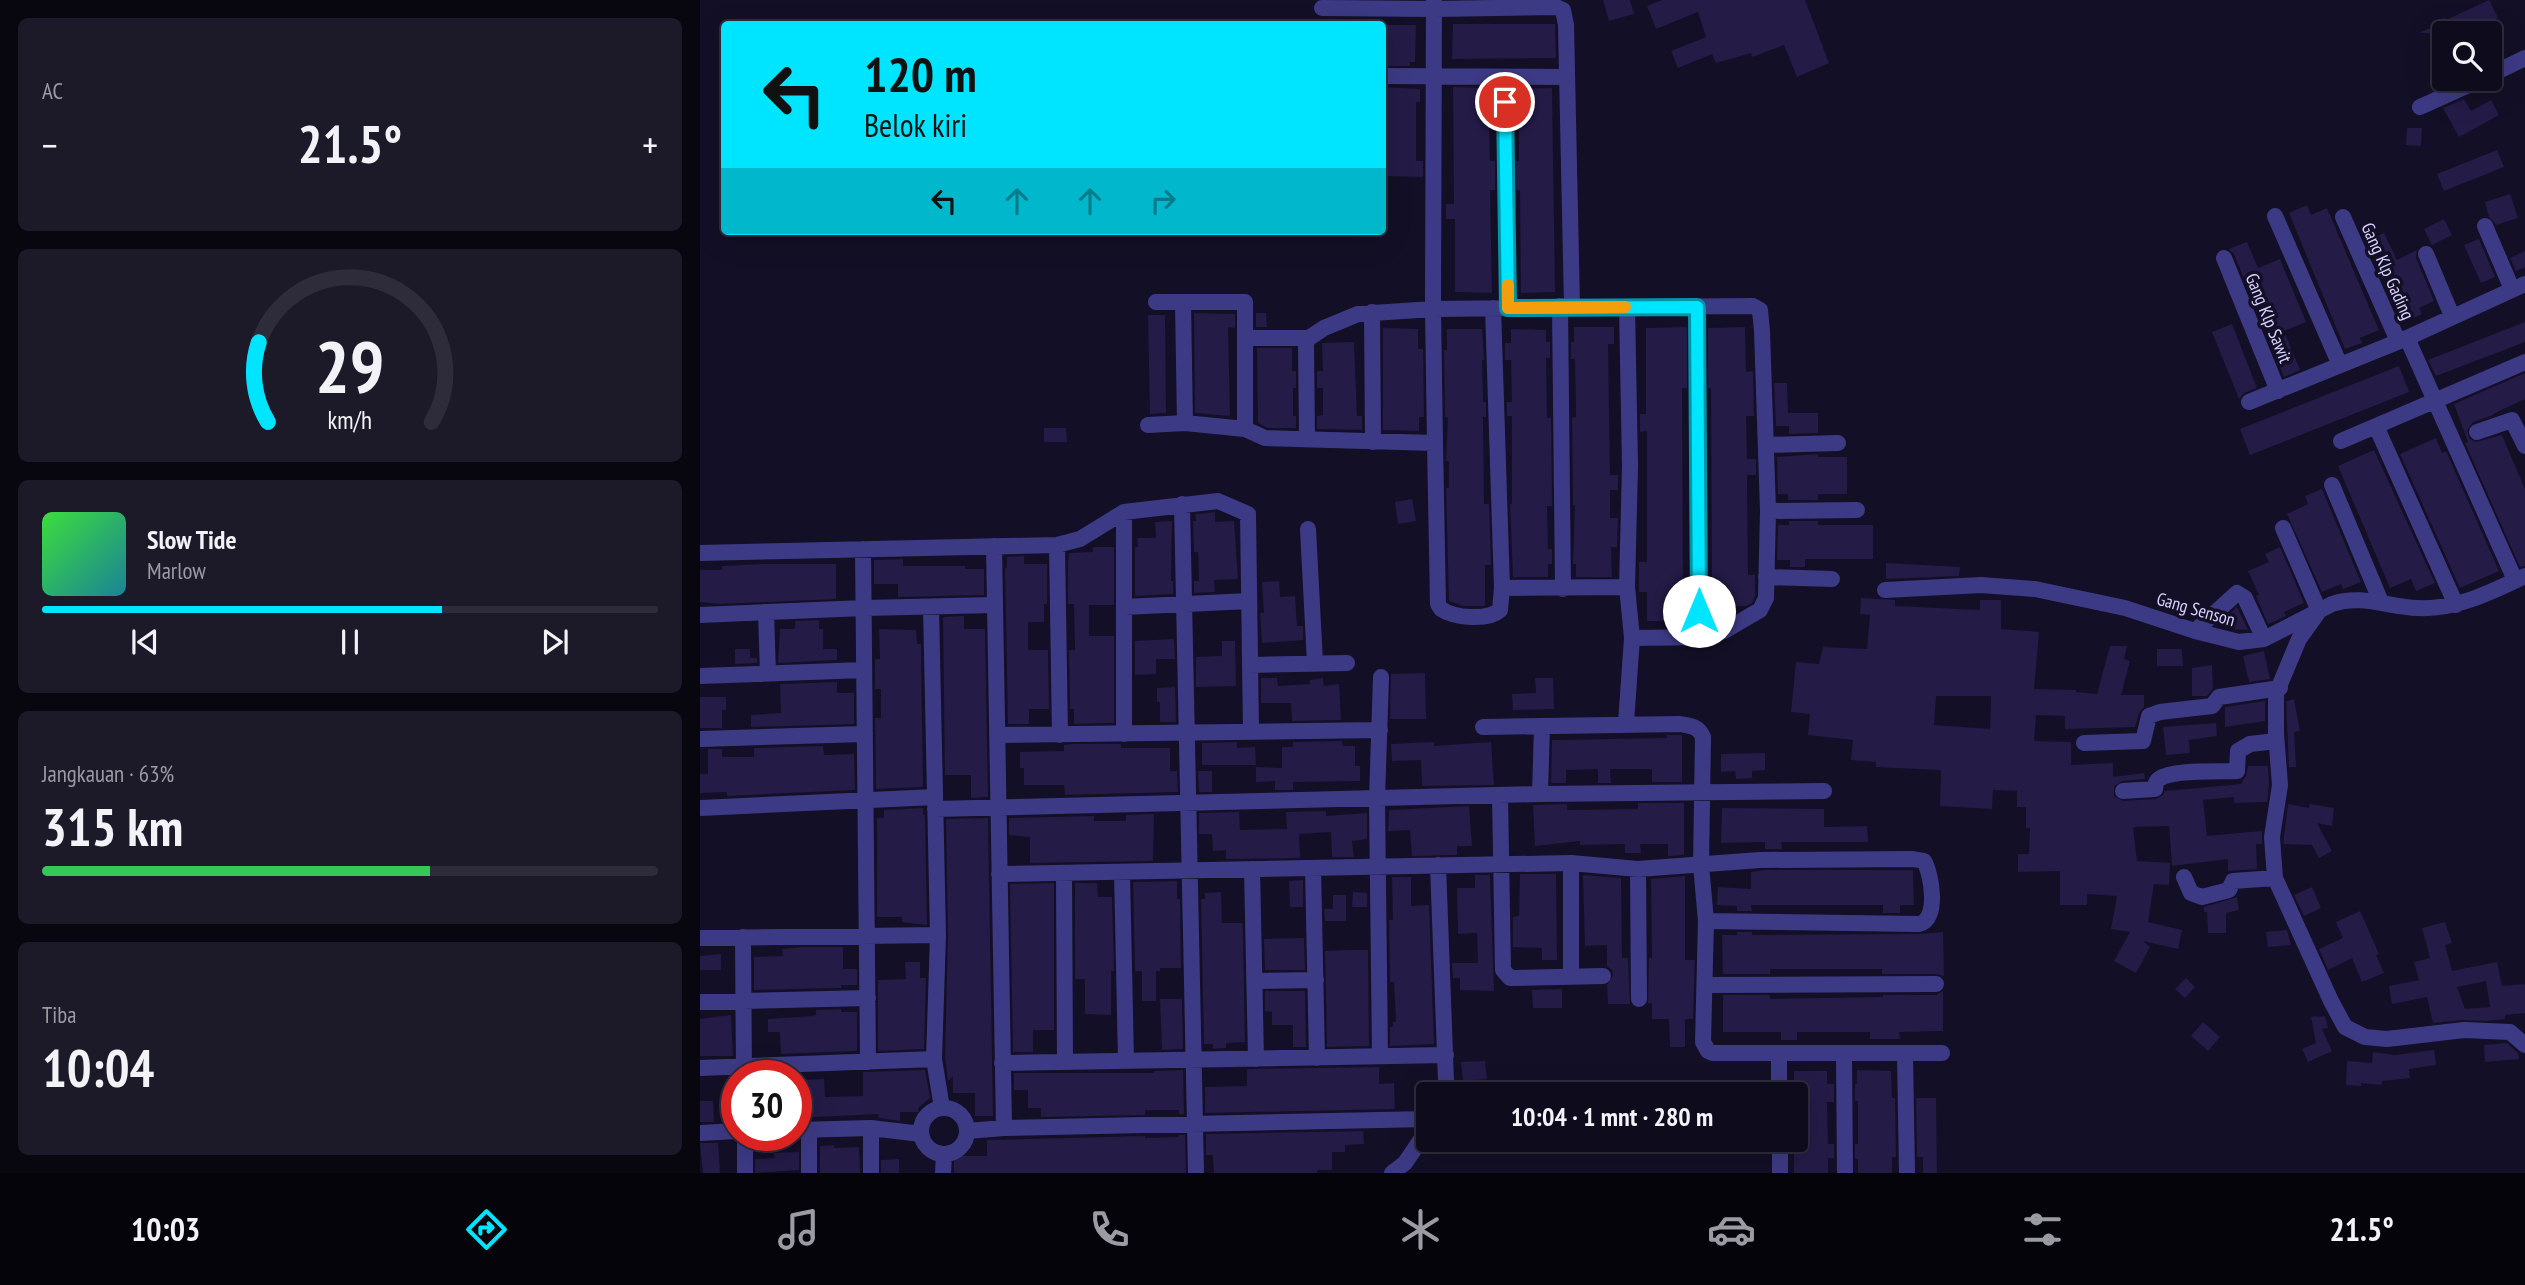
<!DOCTYPE html>
<html lang="id">
<meta charset="utf-8">
<style>
body{margin:0;font-family:"PT Sans Narrow",sans-serif;background:#1c1929;color:#f1f3f6;height:100vh;display:flex;flex-direction:column;font-size:26px;white-space:nowrap}
*{box-sizing:border-box;margin:0}
p{font-size:23px;color:#9b9ba3}
.icon{flex:none;width:38px;height:38px;fill:none;stroke:currentColor;stroke-width:2;stroke-linecap:round;stroke-linejoin:round}
.map{position:relative;flex:1;overflow:hidden}
.details{display:flex;flex-direction:column;gap:18px;padding:18px;background:#08060f;width:700px}
.details>*{flex:none}
.banner{position:absolute;left:21px;top:21px;width:665px;height:214px;border-radius:7px;box-shadow:0 7px 28px #0002,0 0 0 2px #2e2b3b;background:#00e5ff;color:#111;overflow:hidden}
.fabs{position:absolute;left:1732px;top:21px;display:grid;gap:14px}
.fabs a{display:grid;place-items:center;width:70px;height:70px;border-radius:7px;background:#0e0b1c;box-shadow:0 7px 28px #0002,0 0 0 2px #2e2b3b;font-size:35px}
.speed{position:absolute;left:21px;top:1060px;display:flex;gap:14px;font-size:35px;font-weight:700;text-align:center}
.speed>*{display:grid;place-content:center;width:91px;height:91px;border-radius:50%;background:#0e0b1c;box-shadow:0 7px 28px #0002,0 0 0 2px #2e2b3b;line-height:1}
.speed .limit{border:10px solid #d22;background:#fff;color:#111}
.pin{position:absolute;display:grid;place-items:center;width:60px;height:60px;color:#fff;margin:-30px;border:4px solid #fff;border-radius:50%;box-shadow:0 2px 7px #0007}
.me{position:absolute;width:77px;margin:-38px;rotate:0deg;stroke-linejoin:round;filter:drop-shadow(0 0 5px #0008)}
.turn{display:flex;align-items:center;gap:24px;height:147px;padding:0 28px;font-size:32px}
.turn .icon{width:91px;height:91px;stroke-width:2.5}
.turn b{display:block;font-size:49px;line-height:60px}
.lanes{display:flex;align-items:center;height:66px;padding:0 28px;background:#0003;justify-content:center;gap:35px;direction:ltr}
.lanes .off{opacity:.35}
.big{font-size:52px;font-weight:800;line-height:1.1}
.details .widget{flex:1;display:flex;flex-direction:column;justify-content:center;gap:10px;min-width:0;padding:0 24px;border-radius:10px;background:#1c1929}
.details .dial{align-items:center;gap:0}
.dial svg{height:182px;overflow:visible;fill:none;stroke:#2e2b3b;stroke-width:7;stroke-linecap:round;text-anchor:middle}
.dial text{fill:#f1f3f6;stroke:none}
.song{display:flex;align-items:center;gap:21px}
.cover{width:84px;height:84px;border-radius:10px;background:linear-gradient(135deg,hsl(120 70% 55%),hsl(190 70% 35%))}
.played{height:7px;border-radius:4px;background:linear-gradient(90deg,#00e5ff 65%,#2e2b3b 65%)}
.keys{display:flex;justify-content:space-around;direction:ltr}
.heat{display:flex;justify-content:space-between;align-items:center;font-size:38px;direction:ltr}
.charge{height:10px;border-radius:5px;background:linear-gradient(90deg,#34c759 63%,#2e2b3b 0)}
.trip{position:absolute;left:716px;top:1082px;width:392px;height:70px;border-radius:7px;background:#0e0b1c;box-shadow:0 7px 28px #0002,0 0 0 2px #2e2b3b;font-weight:800;line-height:70px;text-align:center}
.menu{display:flex;height:112px;justify-content:space-around;align-items:center;background:#06040b;color:#9b9ba3}
.menu .icon{width:49px;height:49px}
.menu .on{color:#00e5ff}
.menu b{font-size:32px;color:#f1f3f6}
main{display:flex;flex:1;min-height:0}
.map>svg:first-child{display:block}
.building{fill:#241b47;fill-rule:evenodd}
.lines{fill:none;stroke-linecap:round;stroke-linejoin:round}
.minor{stroke:#3d3a85;stroke-width:16}
.route-casing{stroke:#0095a6;stroke-width:18}
.route{stroke:#00e5ff;stroke-width:12}
.slow{stroke:#f59e0b;stroke-width:12}
.labels{text-anchor:middle;dominant-baseline:central;stroke-width:7;stroke-linejoin:round;paint-order:stroke}
.street-label{font-size:18px;fill:#d9d4ff;stroke:#130f26}
</style>
<main>
<section class="details">
<div class="widget"><p>AC</p>
<div class="heat"><a>−</a><b class="big">21.5°</b><a>+</a></div>
</div>
<div class="widget dial"><svg viewBox="0 0 100 80">
<path d="M14 69A42 42 0 1 1 86 69"/>
<path d="M14 69A42 42 0 0 1 10 34" stroke="#00e5ff"/>
<text x="50" y="56" font-size="32" font-weight="700">29</text>
<text x="50" y="72" font-size="11">km/h</text>
</svg></div>
<div class="widget">
<div class="song"><i class="cover"></i><div><b>Slow Tide</b><p>Marlow</p></div></div>
<div class="played"></div>
<div class="keys"><svg class="icon" aria-label="previous" viewBox="0 0 24 24"><path d="M18 5L8 12l10 7zM5 5v14"/></svg><svg class="icon" aria-label="pause" viewBox="0 0 24 24"><path d="M8 5v14M16 5v14"/></svg><svg class="icon" aria-label="next" viewBox="0 0 24 24"><path d="M6 5l10 7-10 7zM19 5v14"/></svg></div>
</div>
<div class="widget"><p>Jangkauan · 63%</p><b class="big">315 km</b><div class="charge"></div></div>
<div class="widget"><p>Tiba</p><b class="big">10:04</b></div>
</section>
<div class="map">
<svg width="1825" height="1173" viewBox="0 0 1825 1173">
<rect width="100%" height="100%" fill="#130f26"/>
<path class="building" d="M903,0H930L934,14L909,21Z
M962,0H1105L1129,63L1097,77L1084,45L1052,57L1051,53L1016,63L1012,54L978,68L971,51L1006,37L998,12L956,29L947,6Z
M1789,0L1798,18L1767,33H1719L1732,27L1731,24L1745,18L1746,20Z
M753,24H855L856,58L752,59Z
M682,25H716L715,62H710V66H682Z
M682,87L720,89V102H716V161H723V177L682,176Z
M753,87L788,88L790,161H795V190H790L792,293L755,292V219H746V204H754Z
M852,88L855,292L821,293L820,190H816V161H819V89Z
M1764,99L1771,111L1791,100L1799,115L1759,137L1743,108Z
M1707,128H1722L1721,146L1706,145Z
M1797,150L1804,167L1744,191L1737,174Z
M1810,194L1818,218L1796,225L1789,217L1785,202Z
M1607,205L1611,215L1627,208L1679,330L1660,338L1662,343L1645,349L1589,213Z
M1744,219L1752,235L1732,245L1724,229Z
M1684,233L1697,260L1717,250L1716,258L1734,301L1719,308L1722,314L1705,322L1667,241Z
M1779,239L1795,277L1781,283L1764,245Z
M1547,242L1558,268L1580,259L1606,322L1584,331L1600,370L1584,377L1534,254L1529,249Z
M1825,251V267L1816,271L1810,258Z
M494,313L535,314V328L528,327L530,416L495,413Z
M556,313H566L567,327H556Z
M448,315H465L466,413L450,414Z
M1825,322V342L1736,376L1728,360Z
M1532,324L1557,388L1544,393L1539,399L1512,332Z
M874,327H914V344H908L910,475H918V490H910V518H918L917,547H911L912,577H876V564H873L875,505H873L872,418L876,417L875,359H871V342H874Z
M987,327V388H982L983,591H988V621H947V592H939V562H947V431L940,432V414H946V328Z
M1045,327L1046,372L1053,371L1054,416H1046L1047,459H1056V475H1047L1048,575H1055V596L1052,603L1046,606H1028V617L1021,621H1009V591H1012L1011,388H1008V328Z
M683,328L718,329V349H723L724,417H719V431L683,430Z
M747,329H782L784,360H782L783,402H786V417H783L784,504H789L791,565H785V605L783,606H763L749,601L746,488H749V461H746L748,418L745,417L744,350H747Z
M811,329L846,330V342H850V358H846L847,418H851L852,506H847L848,549H852V564H848V577H813L810,504H812V416H807V402H812L811,360H805V343H811Z
M654,342L657,416H662V430L617,429V416L623,415V388H617V371H623L622,343Z
M557,348H592V371H596V388H593V416H596V428H567L558,423Z
M1699,366L1709,392L1550,455L1540,429Z
M1825,373V399L1793,414V415L1773,422L1767,431L1770,439L1776,442L1802,435L1825,489V566L1820,567L1765,443L1768,442L1754,404Z
M1074,383H1087L1088,413H1118V433L1089,434V426H1076Z
M344,428H366L367,442H344Z
M1736,438L1742,453L1746,451L1799,571L1760,588L1700,454Z
M1674,450L1735,583L1716,591L1711,579L1690,588L1638,466Z
M1118,454V457H1147V494H1118V500H1088V494H1078L1077,457Z
M1622,489L1661,582L1643,589L1641,584L1622,592L1587,514L1608,504L1605,496Z
M712,499L716,521L698,524L695,502Z
M515,512V522L534,521L538,579L514,580L515,592L494,593V581H499L498,552H494L493,521H496L495,514Z
M472,521L471,581H473V594L435,596V547H438L437,538H456L455,522Z
M1089,521H1118V525H1173V559H1105V567H1090V560H1077L1078,525H1089Z
M393,547H414V605H389V636H414V723L374,724V709H370L369,650H375L374,604H368V563L369,553L393,552Z
M1580,547L1604,603L1584,612L1586,616L1568,624L1556,596L1559,595L1548,571L1569,562L1565,554Z
M324,556V564H347V604H344V622H328V650H348L349,709H329V724H308L305,569L307,567V557Z
M203,559V566H265V569H284V595L198,597V584H174V560Z
M1186,563L1260,567L1259,576L1186,579Z
M63,564H136V599L20,604L0,602V570H22V566Z
M579,581L580,597L595,596L597,626H603V640L562,643L560,613H564L562,582Z
M1161,598L1195,600V606L1280,610V600H1301V629L1339,632L1334,689L1376,690V692L1397,694L1410,646H1427L1424,659L1430,661L1421,695H1444V707L1439,713L1435,727L1365,729V716L1336,715L1334,741L1371,742V765L1413,763V777L1444,773L1445,779L1422,781L1414,786V796L1423,801L1456,799L1463,795L1465,791L1541,784L1546,776L1548,766H1568L1569,785L1567,802L1534,803V797L1503,800L1507,836L1562,831V844H1556L1557,869L1528,871V859L1472,866L1469,826L1433,827L1437,861L1470,863L1469,885L1454,884L1448,922L1482,930L1478,949L1443,941L1450,947L1436,973L1414,961L1430,932L1411,929L1417,896L1387,894V905H1360V871L1318,872V854H1329L1330,828H1326V807H1317V791L1293,790L1292,809L1240,806L1241,770L1176,767V762L1151,760L1153,740L1108,735L1110,714L1091,712L1096,662L1119,664L1123,647L1167,649L1170,615L1160,614ZM1236,696H1291L1290,729L1234,725Z
M1537,607L1548,630L1530,629L1525,618Z
M264,616V629H285L288,797L271,798V775H245L243,617Z
M119,620V629H123V649H137V660L78,663L80,629H95V621Z
M179,629L216,630L217,644H221L223,787L176,789L175,718H181V689H175V659H180Z
M474,639L475,659H456V674L435,675V641Z
M522,641H535L536,686L496,687V657L522,656Z
M35,649H50V658H57V663L35,664Z
M1457,649H1482L1483,666H1457Z
M1564,651L1570,679L1549,682L1543,656Z
M1512,665L1513,689L1507,696H1492V668Z
M725,673L726,719H690L691,674Z
M561,678H577L578,686L610,684V680L623,678L624,686L639,684L641,720L592,721L591,703H561Z
M835,678H853L854,709L813,710L812,694L836,693Z
M137,682V693H154V724L51,727V715L81,713L80,684Z
M475,687L476,722H460V702H457V688Z
M0,697H26V710H22V728H0Z
M1594,699L1600,731L1594,732L1596,767H1589L1586,701Z
M1565,701V721L1525,727V707Z
M1516,723L1517,736L1489,740L1490,753L1466,755L1463,727Z
M967,735H982V782H952V769H910L911,783H898V769L866,770V783H851L852,740L967,738Z
M642,741L643,746H655V766H660V781L593,782V790H575V781L556,782V767L582,768V747H593V742Z
M537,742V748L555,747L556,765H502V743Z
M734,742V746L791,742L794,785L722,786L721,760L692,761L691,744Z
M374,744H421V748H470V771H477L478,792L365,795L364,785H324V768H320V752L364,751V745Z
M123,746L124,755L154,754L155,790L27,796V792L0,793V774H8V749H22V757H54V748Z
M1065,753V770L1052,771V778L1036,779L1035,771L1021,772V754Z
M498,771H512V792H499Z
M938,803H984V855L968,856V844H940L941,853H925V844L880,845V841L835,846L833,805L867,804V810L938,809Z
M1588,804L1609,808L1610,804L1634,808L1632,826L1617,823L1632,851L1619,858L1612,845L1583,844Z
M769,806L772,846H757V855L712,856L710,830L688,831L689,810Z
M223,808V815H225L227,925L202,922V917H177V818H184V810Z
M1022,808L1124,809V827L1167,826L1168,842H1081L1082,849H1065V842L1021,843Z
M626,811V816L667,813V839L652,841L654,857H632L631,832L599,834L600,858L526,859V850L513,851L512,834H499V813L539,812L540,830L587,829L586,812Z
M454,814L453,861L330,863V837L309,835V818L394,816V821H426V815Z
M288,818L293,1116H275V1093H253V1076L248,1081L245,1058L248,935L246,819Z
M1065,870H1213L1214,905H1200V913H1183V905H1051L1052,911H1037V906L1017,905L1018,887L1051,889V872Z
M820,874H856L857,960H842V948L813,947V917L819,916Z
M775,875H790L794,991L760,990V978H753L752,963H778L777,933L758,934L757,888H775Z
M883,875L921,878L922,958H928L930,1004H908L907,985L913,976L912,970L907,966V945L885,946Z
M985,876V960H995L993,1019H985V1047H970L969,1019H952V1003L948,1004L949,958H952L951,879Z
M692,877H711V906L729,905L734,1044L690,1046V1027H693V1022H696L694,982H690L689,920H693Z
M603,880V907H590L589,881Z
M477,881V899H480L481,968H460V971H456V1001H442V971H435L433,882Z
M354,883V1030H333V1052H313L310,884Z
M375,883H397L398,897H412L414,971H411V1015L385,1014V979H375Z
M1612,887L1621,908L1604,916L1594,895Z
M521,892L522,923H542L543,931L545,1042L526,1043V1048L513,1049V1044H504L501,899H505V893Z
M653,892L667,893V907H652Z
M633,895H646V921H625L624,909H633Z
M1537,897L1539,910L1526,913V933H1508L1507,912H1504V907Z
M1660,911L1679,954L1676,955L1684,973L1662,982L1652,958L1628,970L1619,949L1643,938L1636,922Z
M1745,922L1752,943L1745,945L1752,971L1797,962L1802,986L1825,984V1013L1805,1015V1019L1788,1021L1763,1020L1733,1023L1727,997L1692,1004L1689,986L1719,980L1714,962L1730,958L1722,928ZM1786,981L1790,1007L1765,1009L1757,987Z
M1587,930L1591,945L1568,947L1566,932Z
M1037,932H1052V935L1219,934L1243,932L1244,976L1236,974H1182V969H1070V974H1023L1022,935H1037Z
M604,938L605,970H565L564,939Z
M102,947H143V969H157V985H141V988L54,990V957L83,956L82,949Z
M647,950H668L669,1046L627,1047L625,951Z
M21,954V970H0V956Z
M205,962H220V978H226L224,1049L178,1051V980L206,979Z
M1486,978L1495,987L1485,998L1475,989Z
M862,989V1008H833L832,990Z
M565,991H605L606,1047H593V1025H572V1012L565,1011Z
M1243,991V1031L1199,1032L1200,1039H1170V1032H1097V1040H1081V1032H1023V995H1070V999L1183,997V995H1236Z
M460,999H482L483,1049L462,1050Z
M141,1009V1012H157V1051L81,1054L80,1032H68V1019L113,1016L116,1015V1010Z
M31,1015L33,1056H0V1019Z
M1616,1016L1617,1017L1625,1016L1628,1028L1622,1029L1632,1051L1608,1062L1602,1049L1616,1043L1611,1017Z
M1503,1022L1520,1037L1508,1051L1491,1036Z
M1807,1043L1818,1053L1819,1059L1785,1062L1784,1045Z
M1734,1050L1736,1065L1709,1069L1710,1078L1682,1081V1085L1661,1083V1086L1646,1085L1647,1061L1672,1063L1673,1052L1695,1055Z
M785,1061L787,1079L763,1081L761,1062Z
M679,1067V1084L694,1083L695,1109L505,1113V1087L547,1086V1069Z
M225,1070L230,1098L218,1108L219,1112H200V1121L179,1118L178,1114L96,1118V1097H100L99,1080L124,1079L125,1097L163,1096V1072Z
M483,1070L484,1114H479V1110H445V1115L341,1117V1108H328V1090H314V1073H454V1071Z
M1157,1070L1191,1071L1192,1098H1195L1196,1157H1192V1173H1158V1159H1155V1144H1158V1101H1155V1084H1157Z
M1094,1071H1127V1084H1134V1102H1127L1128,1144H1134V1158H1128V1173H1094Z
M1216,1098H1236L1237,1173H1223V1157H1217Z
M0,1101H13L14,1122H0Z
M663,1131L664,1144L645,1145V1152H632V1170H617V1173H514L513,1155H506V1134Z
M479,1135H485L486,1173H254V1156H287V1140L445,1136V1138L479,1137Z
M0,1143H18L20,1173H3Z
M134,1145V1148L159,1147L160,1173H120V1146Z
M99,1152V1170L55,1173V1159L75,1158L74,1153Z
M199,1159V1173H181V1160Z"/>
<g class="lines">
<path class="minor" d="M622,8L734,9L856,7L863,10L866,25L872,306
M1790,75L1825,58
M682,76L867,77
M804,77L808,308
M1720,107L1782,79
M1575,216L1640,365
M1643,217L1698,341
M1785,226L1812,289
M1726,254L1752,316
M1524,258L1578,391
M456,302H545V429
M483,302L485,423
M860,306L863,589
M927,307L1053,306L1060,310L1062,331L1068,511L1066,598L1060,610L1024,631L1008,637L932,638
M997,307L999,638
M793,308L802,588L927,587
M672,312L673,442
M545,338H609
M1707,338L1815,580
M1549,402L1707,338L1825,284
M448,425L485,423L545,429L565,438L735,443L733,309L927,307L930,466L927,587L932,638L926,723
M1676,426L1756,605
M1777,432L1812,420L1825,446
M607,439L606,343L609,338L624,328L658,314L733,309L734,0
M1641,441L1825,362
M735,443L738,604L741,609C754,618 788,621 800,610L802,588
M1066,445L1138,443
M1632,485L1681,602
M482,504L496,1173
M1068,511L1157,510
M424,512V734
M1583,528L1619,611L1599,639L1576,694V734L1580,785L1572,837L1575,878L1631,1001L1645,1027L1665,1037L1687,1039L1764,1030L1810,1032L1825,1045
M608,529L615,663
M357,545L360,735
M294,546L304,1128
M163,549L168,1062
M0,553L357,545L380,539L424,512L518,501L548,514L551,732
M1066,577L1132,579
M1185,590L1281,585L1335,589L1425,608L1495,631L1539,642L1564,639L1632,604C1662,594 1688,607 1718,608C1756,610 1791,592 1825,576
M231,607L238,935L234,1059L242,1108
M424,607L549,601
M66,612L68,674
M0,615L164,608L295,605
M1495,631L1537,593L1545,598L1564,639
M550,665L647,663
M0,676L164,670
M783,727L980,724C991,726 998,726 1003,737L1001,865L1006,921L1003,1042L1008,1051L1013,1053H1242
M297,735L680,730
M0,739L165,734
M1384,743L1443,741L1449,716L1460,712L1512,706L1519,697L1580,688
M1423,791L1455,789C1456,784 1455,782 1459,779C1473,769 1519,772 1537,771L1538,751L1550,744L1576,741
M840,794L842,726
M800,796L803,970L810,978L903,976
M0,808L235,797
M235,809L840,794L1124,791
M738,865L746,1081L744,1094
M613,868L617,1058
M552,869L556,1059
M938,869L939,999
M422,872L426,1061
M364,873L365,1062
M299,874L871,863L938,869L1060,860L1213,859L1224,861C1232,875 1239,920 1219,924L1006,921
M1484,877L1491,893L1502,897L1529,890L1533,881L1575,878
M43,937L44,1076
M0,938L238,935
M871,977V863
M555,981L616,980
M1005,985L1236,984
M0,1002L168,998
M1079,1054V1094
M1205,1054L1207,1173
M1144,1055L1145,1173
M680,1056L677,799L681,677
M302,1063L746,1055
M0,1068L234,1059
M221 1131a23 23 0 1 1 46 0a23 23 0 1 1-46 0Z
M96,1130L171,1128L221,1134
M109,1130V1173
M267,1131L304,1128L728,1119
M0,1133L37,1131
M45,1136V1173
M1080,1139V1173
M171,1173V1128
M243,1173L244,1154
M692,1173L705,1163L728,1129"/>
</g>
<g class="lines">
<g class="route-casing">
<path id="route" d="M805,102L808,308L997,307L999,611"/>
</g>
<use href="#route" class="route"/>
<path class="slow" d="M808,285V308L925,307"/>
</g>
<g class="labels">
<g class="street-label">
<text transform="translate(1688 271) rotate(66)">Gang Klp Gading</text>
<text transform="translate(1569 318) rotate(68)">Gang Klp Sawit</text>
<text transform="translate(1496 609) rotate(16)">Gang Senson</text>
</g>
</g>
</svg>
<div class="fabs">
<a><svg class="icon" aria-label="search" viewBox="0 0 24 24"><circle cx="10" cy="10" r="6"/><path d="M15 15l6 6"/></svg></a>
</div>
<div class="speed"><div class="limit">30</div></div>
<div class="pin" style="left:805px;top:102px;background:#d93025"><svg class="icon" aria-label="arrive" viewBox="0 0 24 24"><path d="M6 21V4h12l-3 4 3 4H6"/></svg></div>
<svg class="me" style="left:999px;top:611px" viewBox="-20 -20 40 40"><circle r="19" fill="#fff"/><path d="M0-13L10 11 0 6-10 11z" fill="#00e5ff"/></svg>
<div class="trip">10:04 · 1 mnt · 280 m</div>
<div class="banner">
<div class="turn"><svg class="icon" aria-label="left" viewBox="0 0 24 24"><path d="M17 20v-9H6M10 6l-5 5 5 5"/></svg><div><b>120 m</b>Belok kiri</div></div>
<div class="lanes"><svg class="icon" aria-label="left" viewBox="0 0 24 24"><path d="M17 20v-9H6M10 6l-5 5 5 5"/></svg><svg class="icon off" aria-label="ahead" viewBox="0 0 24 24"><path d="M12 20V5M6 11l6-6 6 6"/></svg><svg class="icon off" aria-label="ahead" viewBox="0 0 24 24"><path d="M12 20V5M6 11l6-6 6 6"/></svg><svg class="icon off" aria-label="right" viewBox="0 0 24 24"><path d="M7 20v-9h11M14 6l5 5-5 5"/></svg></div>
</div>
</div>
</main>
<nav class="menu">
<b>10:03</b>
<svg class="icon on" aria-label="directions" viewBox="0 0 24 24"><path d="M12 3l9 9-9 9-9-9zM9 14v-3h6M13 9l2 2-2 2"/></svg>
<svg class="icon" aria-label="music" viewBox="0 0 24 24"><path d="M9 18V5l10-2v13"/><circle cx="6" cy="18" r="3"/><circle cx="16" cy="16" r="3"/></svg>
<svg class="icon" aria-label="phone" viewBox="0 0 24 24"><path d="M5 4h4l2 5-3 2q2 4 5 5l2-3 5 2v4C11 20 4 13 5 4z"/></svg>
<svg class="icon" aria-label="climate" viewBox="0 0 24 24"><path d="M12 3v18M4 7l16 10M4 17L20 7"/></svg>
<svg class="icon" aria-label="car" viewBox="0 0 24 24"><path d="M5 17H2v-5l4-1 3-4h7l3 4 3 1v5h-3M9 17h6M6 11h13"/><circle cx="7" cy="17" r="2"/><circle cx="17" cy="17" r="2"/></svg>
<svg class="icon" aria-label="filters" viewBox="0 0 24 24"><path d="M4 7h16M4 17h16"/><circle cx="9" cy="7" r="2"/><circle cx="15" cy="17" r="2"/></svg>
<b>21.5°</b>
</nav>
